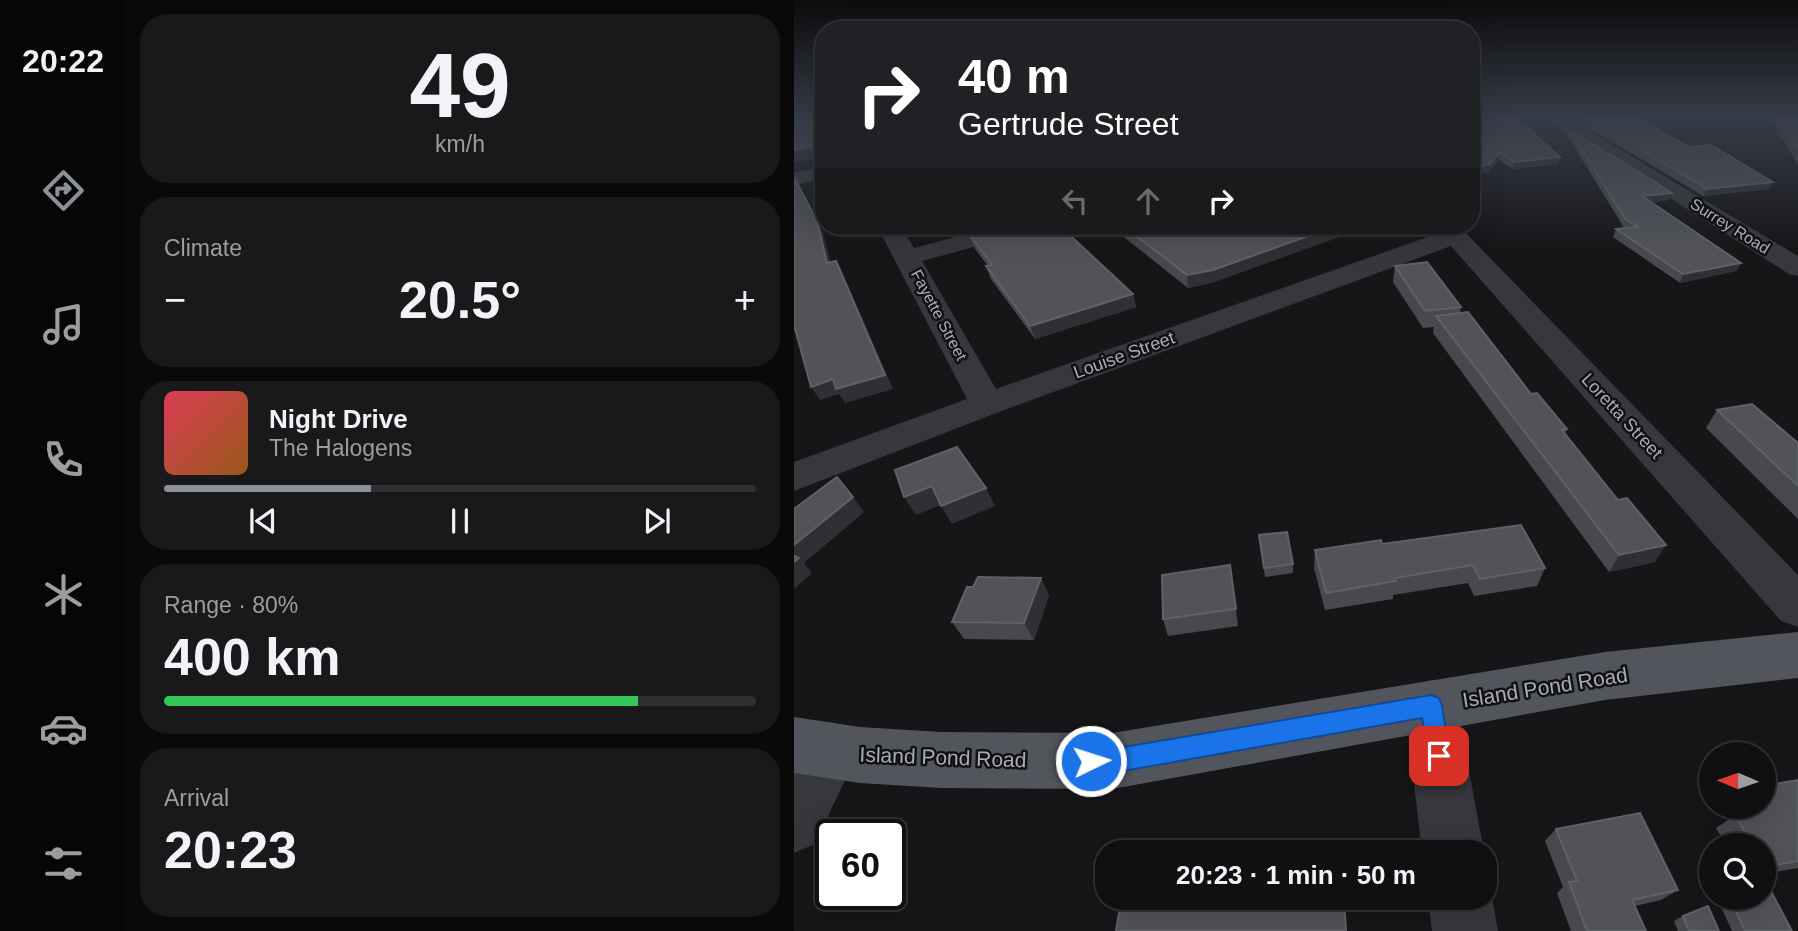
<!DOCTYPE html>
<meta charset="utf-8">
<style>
body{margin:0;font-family:Helvetica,sans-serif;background:#19191b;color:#f1f3f6;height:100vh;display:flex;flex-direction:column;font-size:26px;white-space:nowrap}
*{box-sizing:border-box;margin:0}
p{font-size:23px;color:#9c9d9f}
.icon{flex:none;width:38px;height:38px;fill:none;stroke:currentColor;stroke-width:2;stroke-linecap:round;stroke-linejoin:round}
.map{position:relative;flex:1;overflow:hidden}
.sheet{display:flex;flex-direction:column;gap:14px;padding:14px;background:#09090a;width:668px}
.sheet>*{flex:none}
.top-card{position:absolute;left:21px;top:21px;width:665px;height:214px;border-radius:28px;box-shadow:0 7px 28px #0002,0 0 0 2px #303032;background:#202124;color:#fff;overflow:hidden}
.needle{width:46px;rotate:272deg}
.fabs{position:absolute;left:905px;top:742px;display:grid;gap:14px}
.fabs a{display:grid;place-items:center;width:77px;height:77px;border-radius:50%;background:#101012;box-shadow:0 7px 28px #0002,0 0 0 2px #303032;font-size:35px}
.speed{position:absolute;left:21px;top:819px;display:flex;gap:14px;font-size:35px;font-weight:700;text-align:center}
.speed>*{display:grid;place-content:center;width:91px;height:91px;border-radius:50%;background:#101012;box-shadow:0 7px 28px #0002,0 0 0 2px #303032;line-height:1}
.speed .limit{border:4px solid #111;border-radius:10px;background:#fff;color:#111}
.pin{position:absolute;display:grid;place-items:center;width:60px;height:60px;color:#fff;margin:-30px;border-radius:14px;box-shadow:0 4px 10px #0006}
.me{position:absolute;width:77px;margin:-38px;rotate:86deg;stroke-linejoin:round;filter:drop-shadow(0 0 5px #0008)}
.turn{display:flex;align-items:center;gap:24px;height:147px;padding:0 28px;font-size:32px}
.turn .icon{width:91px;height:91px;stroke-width:2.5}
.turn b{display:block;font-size:49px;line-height:60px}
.lanes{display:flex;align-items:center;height:66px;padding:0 28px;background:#0003;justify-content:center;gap:35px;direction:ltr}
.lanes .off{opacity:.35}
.big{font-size:52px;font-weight:600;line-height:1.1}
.sheet .widget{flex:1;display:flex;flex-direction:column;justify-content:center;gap:10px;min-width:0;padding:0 24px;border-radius:28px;background:#19191b}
.sheet .dial{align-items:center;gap:0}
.dial b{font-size:91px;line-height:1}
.song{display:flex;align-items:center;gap:21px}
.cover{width:84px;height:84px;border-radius:10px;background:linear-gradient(135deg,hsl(350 70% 55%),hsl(30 70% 35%))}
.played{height:7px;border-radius:4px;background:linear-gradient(90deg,#8c9099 35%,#303032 35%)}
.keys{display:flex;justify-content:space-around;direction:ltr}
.heat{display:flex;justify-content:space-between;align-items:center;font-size:38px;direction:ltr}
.charge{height:10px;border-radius:5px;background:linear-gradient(90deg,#34c759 80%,#303032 0)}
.trip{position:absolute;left:301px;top:840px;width:402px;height:70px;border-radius:28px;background:#101012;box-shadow:0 7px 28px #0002,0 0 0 2px #303032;font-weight:600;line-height:70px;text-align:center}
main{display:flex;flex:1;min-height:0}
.menu{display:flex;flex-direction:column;width:126px;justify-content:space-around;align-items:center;background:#060607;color:#9c9d9f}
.menu .icon{width:49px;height:49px}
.menu .on{color:#8c9099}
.menu b{font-size:32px;color:#f1f3f6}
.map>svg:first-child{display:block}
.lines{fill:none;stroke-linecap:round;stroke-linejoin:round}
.minor{fill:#37383d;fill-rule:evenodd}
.primary{fill:#53555c;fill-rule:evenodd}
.wall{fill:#47494d}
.shaded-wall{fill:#2f3033}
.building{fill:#525359;stroke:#5f6168;stroke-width:2}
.route{fill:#1a73e8;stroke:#114b97;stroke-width:2}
.labels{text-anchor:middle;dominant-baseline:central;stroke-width:5;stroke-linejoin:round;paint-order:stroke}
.far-street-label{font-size:16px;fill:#a8adb8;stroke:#111113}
.street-label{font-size:18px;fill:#a8adb8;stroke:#111113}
.near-street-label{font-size:21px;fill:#a8adb8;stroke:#111113}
</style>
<main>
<nav class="menu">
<b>20:22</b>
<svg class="icon on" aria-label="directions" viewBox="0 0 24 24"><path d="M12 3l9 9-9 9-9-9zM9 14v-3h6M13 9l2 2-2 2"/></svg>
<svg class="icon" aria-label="music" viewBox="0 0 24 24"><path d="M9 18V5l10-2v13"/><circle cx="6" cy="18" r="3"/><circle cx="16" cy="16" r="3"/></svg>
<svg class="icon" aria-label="phone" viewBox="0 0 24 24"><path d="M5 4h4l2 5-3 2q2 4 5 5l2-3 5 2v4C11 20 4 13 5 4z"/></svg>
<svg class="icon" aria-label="climate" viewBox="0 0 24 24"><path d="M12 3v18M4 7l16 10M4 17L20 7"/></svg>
<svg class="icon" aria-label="car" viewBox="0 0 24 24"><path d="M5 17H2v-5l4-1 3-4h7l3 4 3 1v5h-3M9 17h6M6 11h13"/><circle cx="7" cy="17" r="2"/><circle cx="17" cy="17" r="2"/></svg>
<svg class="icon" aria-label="filters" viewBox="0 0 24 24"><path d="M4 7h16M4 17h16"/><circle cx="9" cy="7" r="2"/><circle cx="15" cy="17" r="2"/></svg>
</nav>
<section class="sheet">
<div class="widget dial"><b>49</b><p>km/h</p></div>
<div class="widget"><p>Climate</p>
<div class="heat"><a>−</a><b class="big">20.5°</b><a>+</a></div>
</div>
<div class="widget">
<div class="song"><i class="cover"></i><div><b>Night Drive</b><p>The Halogens</p></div></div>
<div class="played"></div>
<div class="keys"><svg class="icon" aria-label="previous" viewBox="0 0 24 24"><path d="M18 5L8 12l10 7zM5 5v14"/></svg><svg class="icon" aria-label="pause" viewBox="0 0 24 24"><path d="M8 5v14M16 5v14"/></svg><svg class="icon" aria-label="next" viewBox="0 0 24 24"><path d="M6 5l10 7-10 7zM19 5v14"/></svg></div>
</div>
<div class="widget"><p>Range · 80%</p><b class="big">400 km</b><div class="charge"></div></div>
<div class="widget"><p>Arrival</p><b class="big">20:23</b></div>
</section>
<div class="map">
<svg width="1004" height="931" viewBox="0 0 1004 931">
<rect width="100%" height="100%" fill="#161618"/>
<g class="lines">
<path class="minor" d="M751,118H773L1004,256V276L995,274Z
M30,167V179L0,185V173Z
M83,226H107L120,248L203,226H242L239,231L128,261L202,389L645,233L640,226H665L1004,575V627L987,621L657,246L205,412L0,491V462L173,399Z
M637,680L656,688L663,706L690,852H628L611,706L618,688Z
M37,722L57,730L65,750L21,844L0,853V763L17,730Z
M691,882L698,898L704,931H638L634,898H691Z"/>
<path class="primary" d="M1004,632V678L811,700L318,789L147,788L66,783L0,773V717L66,727L147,732L318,733L811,652Z"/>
</g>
<path class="wall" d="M677,118L766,157L764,164L719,169L705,160L695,172L677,174Z
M779,118H844L975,189L909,196Z
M977,118H1004V165Z
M775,129L878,193L875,200L857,202L947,263L942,271L886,283L819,237L822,229H831L829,226L773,135Z
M220,226H279L273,233L339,294L342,307L241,339L197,279L192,266H194L181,249L177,237Z
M316,226H575L420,282L394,288Z
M601,266L667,307L666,313L737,394L773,429L771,434L861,562L815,572L639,333L640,327L629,328L599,282Z
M923,410L1004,443V519L912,428Z
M465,535L499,564V573L471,577Z
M588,544L751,568L743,586L680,596L674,583L599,595V599L531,610L520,568L521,550Z
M436,565L444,626L374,636L369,619Z
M247,578L255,595L240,640L170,639L158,622L179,587Z
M1004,780V868L970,874V845H932L922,828L937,818L931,807H970Z
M762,829L884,890L867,900L841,906L852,931H777L763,893L769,887L751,841Z
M923,898H970L998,931H938Z
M889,916L925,931H884L880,921Z"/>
<path class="shaded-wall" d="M30,145V157L0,162V150Z
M706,152L705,160L695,172L677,174V167Z
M766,157L764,164L719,169L720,162Z
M0,177L29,233L40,276L33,263Z
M979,182L975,189L909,196L913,189Z
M878,193L875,200L845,204L848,196Z
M166,226H194L168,232Z
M266,226H279L269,238Z
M542,226H575L420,282L394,288L393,275Z
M42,261L49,274L99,389L51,403L45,394L26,400L17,387Z
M947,263L942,271L886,283L889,274Z
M339,294L342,307L241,339L236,326Z
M138,486L149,504L122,515L110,497Z
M192,488L201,506L158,524L147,506Z
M59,497L70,512L10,563L18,573L0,589V545Z
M872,545L861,562L815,572L825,555Z
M247,578L255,595L240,640L230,623Z"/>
<path class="building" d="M0,118H30V145L0,150Z
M677,118H722L766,157L720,162L706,152L696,164L677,167Z
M792,118H844L895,147L917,145L979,182L913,189Z
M985,118H1004V148Z
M775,129L878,193L848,196L947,263L889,274L822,229L844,227L831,219Z
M0,177L23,221L33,263L42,261L91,375L42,389L39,379L17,387L0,325Z
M220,226H266L339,294L236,326L192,266L198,265L177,237Z
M329,226H542L419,270L393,275Z
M633,262L667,307L631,311L601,266Z
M674,312L737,394L743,393L773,429L768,430L824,500L833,498L872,545L825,555L642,316Z
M958,404L1004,443V486L923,410Z
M163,447L192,488L147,506L138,486L110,497L101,470Z
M43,477L59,497L0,545V509Z
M727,525L751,568L686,579L679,565L601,578L602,581L532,593L521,550L587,540L588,544Z
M493,532L499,564L470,568L465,535Z
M0,556L5,558L0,562Z
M436,565L442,609L369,619L368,575Z
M184,577L247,578L230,623L158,622L173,587H179Z
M1004,780V861L970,867V845H958L941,815L960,812L957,807H970V786Z
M846,813L884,890L838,900L852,931H793L775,882L783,881L762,829Z
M970,878L998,931H951L936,898H970Z
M338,898H550L552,931H322L327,901L337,902Z
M914,906L925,931H895L889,916Z"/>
<linearGradient id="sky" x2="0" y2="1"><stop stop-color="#0c0c0d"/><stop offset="0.47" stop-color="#363c48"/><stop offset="1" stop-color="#363c48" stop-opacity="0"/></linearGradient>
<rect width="1004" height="249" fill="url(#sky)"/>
<path class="route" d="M637,695L645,698L648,706L656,756L653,764L645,767L637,764L628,718L318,773L297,772L289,769L285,761L289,753L297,749H318Z"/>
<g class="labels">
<g class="far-street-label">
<text transform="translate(936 226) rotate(32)">Surrey Road</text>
<text transform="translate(145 315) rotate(62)">Fayette Street</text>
</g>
<g class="street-label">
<text transform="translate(330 355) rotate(-20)">Louise Street</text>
<text transform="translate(828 416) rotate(47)">Loretta Street</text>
</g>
<g class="near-street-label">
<text transform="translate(751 687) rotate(-9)">Island Pond Road</text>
<text transform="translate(149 757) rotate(2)">Island Pond Road</text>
</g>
</g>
</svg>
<div class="fabs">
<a><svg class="needle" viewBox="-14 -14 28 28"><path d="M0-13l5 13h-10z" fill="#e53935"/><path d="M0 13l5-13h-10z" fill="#9c9d9f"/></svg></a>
<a><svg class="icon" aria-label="search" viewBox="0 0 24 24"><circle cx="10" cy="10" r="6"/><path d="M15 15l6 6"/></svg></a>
</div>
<div class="speed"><div class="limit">60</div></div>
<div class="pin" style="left:645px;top:756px;background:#d93025"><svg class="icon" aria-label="arrive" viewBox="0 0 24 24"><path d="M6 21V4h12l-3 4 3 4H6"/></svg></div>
<svg class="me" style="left:297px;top:761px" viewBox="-20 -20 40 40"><circle r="17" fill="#1a73e8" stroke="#fff" stroke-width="3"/><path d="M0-11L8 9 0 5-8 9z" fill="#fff"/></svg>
<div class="trip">20:23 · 1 min · 50 m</div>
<div class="top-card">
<div class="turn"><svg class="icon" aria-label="right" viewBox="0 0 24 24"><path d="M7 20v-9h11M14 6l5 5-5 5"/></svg><div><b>40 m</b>Gertrude Street</div></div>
<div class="lanes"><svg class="icon off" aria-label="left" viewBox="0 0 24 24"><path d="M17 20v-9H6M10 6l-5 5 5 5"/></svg><svg class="icon off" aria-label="ahead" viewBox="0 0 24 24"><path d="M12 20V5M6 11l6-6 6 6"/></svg><svg class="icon" aria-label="right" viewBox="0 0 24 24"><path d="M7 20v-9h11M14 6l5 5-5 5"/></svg></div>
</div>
</div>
</main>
